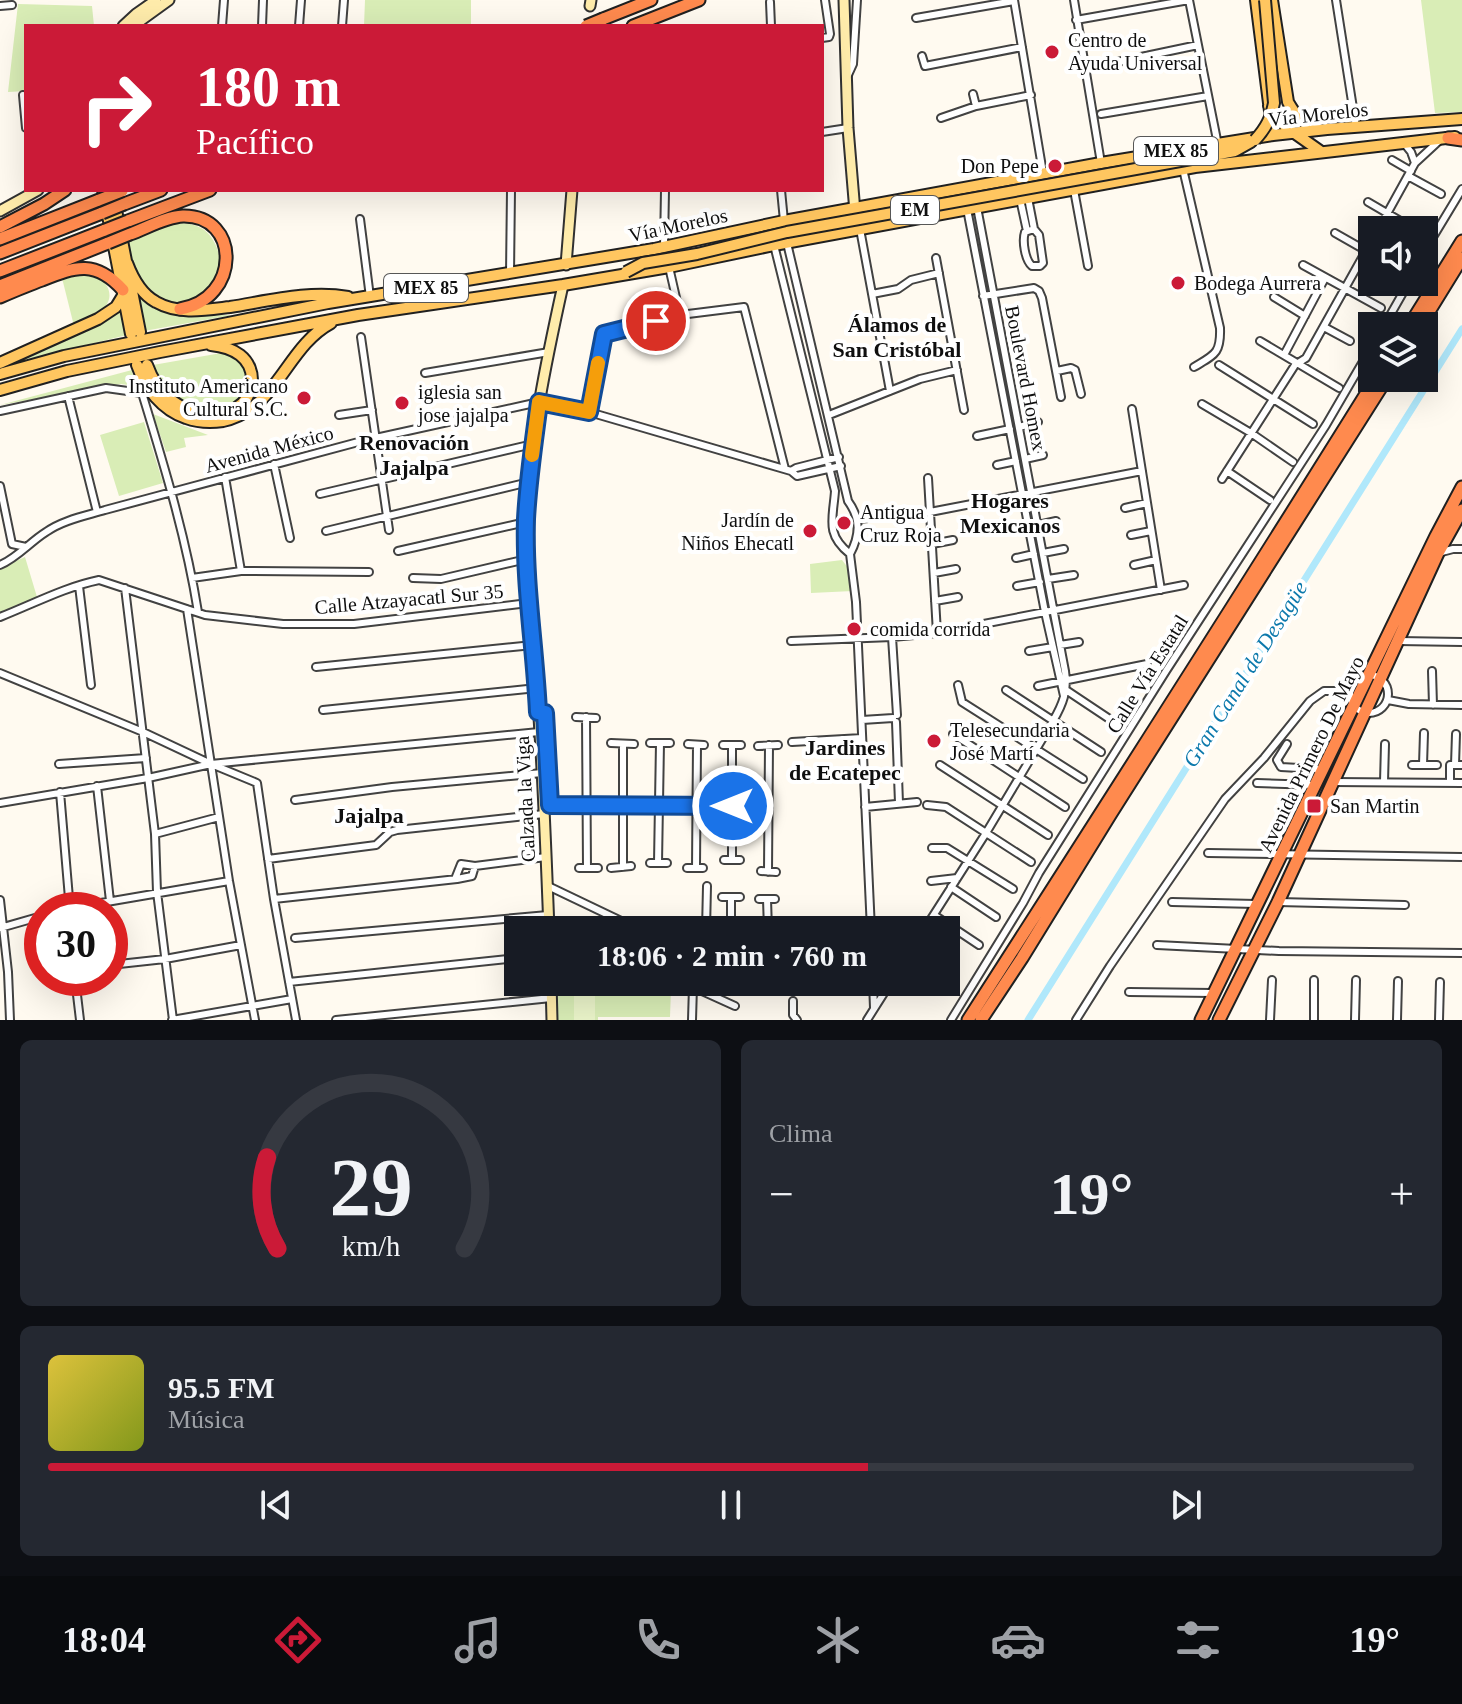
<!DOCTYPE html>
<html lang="es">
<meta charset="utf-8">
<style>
body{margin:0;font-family:"Times New Roman",serif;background:#242831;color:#f1f3f6;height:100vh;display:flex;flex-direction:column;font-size:30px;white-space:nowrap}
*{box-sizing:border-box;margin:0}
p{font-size:26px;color:#9ea1a6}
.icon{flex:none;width:44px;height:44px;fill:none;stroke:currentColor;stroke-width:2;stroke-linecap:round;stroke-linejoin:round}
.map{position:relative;height:1020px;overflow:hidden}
.drawer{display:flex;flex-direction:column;gap:20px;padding:20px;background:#0d0f14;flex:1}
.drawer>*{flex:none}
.hud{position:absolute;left:24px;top:24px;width:800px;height:168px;border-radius:0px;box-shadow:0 8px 32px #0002;background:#cb1a37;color:#fff;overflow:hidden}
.controls{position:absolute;left:1358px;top:216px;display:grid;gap:16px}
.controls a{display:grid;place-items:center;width:80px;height:80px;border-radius:0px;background:#171b24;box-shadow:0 8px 32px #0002;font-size:40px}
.speed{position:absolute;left:24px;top:892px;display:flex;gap:16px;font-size:40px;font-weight:700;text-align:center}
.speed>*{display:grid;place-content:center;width:104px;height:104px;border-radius:50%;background:#171b24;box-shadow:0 8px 32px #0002;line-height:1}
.speed .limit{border:12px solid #d22;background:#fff;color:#111}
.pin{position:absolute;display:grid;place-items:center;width:68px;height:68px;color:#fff;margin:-34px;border:4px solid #fff;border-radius:50%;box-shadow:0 2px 8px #0007}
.me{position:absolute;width:88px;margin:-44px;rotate:270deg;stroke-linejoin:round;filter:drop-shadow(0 0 6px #0008)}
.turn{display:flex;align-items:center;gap:28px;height:168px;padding:0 40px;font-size:36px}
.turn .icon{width:104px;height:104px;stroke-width:2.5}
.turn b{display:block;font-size:56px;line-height:68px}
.big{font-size:60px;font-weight:700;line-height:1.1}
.drawer .tile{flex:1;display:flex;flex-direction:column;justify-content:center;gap:12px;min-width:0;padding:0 28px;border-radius:12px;background:#242831}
.drawer .dial{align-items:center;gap:0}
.dial svg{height:208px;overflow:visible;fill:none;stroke:#363941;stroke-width:7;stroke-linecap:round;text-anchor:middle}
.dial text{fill:#f1f3f6;stroke:none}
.song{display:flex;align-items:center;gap:24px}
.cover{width:96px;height:96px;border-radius:12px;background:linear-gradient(135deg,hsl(50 70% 55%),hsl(70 70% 35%))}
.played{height:8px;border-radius:4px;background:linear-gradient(90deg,#cb1a37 60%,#363941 60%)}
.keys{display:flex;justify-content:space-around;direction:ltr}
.heat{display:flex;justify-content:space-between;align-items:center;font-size:44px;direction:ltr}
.drawer .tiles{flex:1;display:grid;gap:20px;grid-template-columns:1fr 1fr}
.tile:last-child{grid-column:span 2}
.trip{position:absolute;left:504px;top:916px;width:456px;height:80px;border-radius:0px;background:#171b24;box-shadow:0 8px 32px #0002;font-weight:700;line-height:80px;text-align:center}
.dock{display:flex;height:128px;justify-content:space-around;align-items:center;background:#090b0e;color:#9ea1a6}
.dock .icon{width:56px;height:56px}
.dock .active{color:#cb1a37}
.dock b{font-size:36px;color:#f1f3f6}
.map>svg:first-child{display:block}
.green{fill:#d9edb6}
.pitch{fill:#eaf4c9}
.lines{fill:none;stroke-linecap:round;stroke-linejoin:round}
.canal{stroke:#b0e8fb;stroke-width:7}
.street-casing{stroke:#424242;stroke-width:10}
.secondary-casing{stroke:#313131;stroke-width:13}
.primary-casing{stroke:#202020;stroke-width:14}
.highway-casing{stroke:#202020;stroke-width:15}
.street{stroke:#fff;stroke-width:6}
.secondary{stroke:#ffecab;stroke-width:9}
.primary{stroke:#ffc660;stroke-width:10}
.highway{stroke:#ff8a4e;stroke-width:11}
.primary-bridge-casing{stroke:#202020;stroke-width:14;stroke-linecap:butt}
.highway-bridge-casing{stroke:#202020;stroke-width:15;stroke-linecap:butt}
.primary-bridge{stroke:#ffc660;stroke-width:10}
.highway-bridge{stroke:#ff8a4e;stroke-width:11}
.route-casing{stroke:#114b97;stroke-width:20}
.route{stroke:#1a73e8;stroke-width:14}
.slow{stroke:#f59e0b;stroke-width:14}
.poi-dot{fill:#cb1a37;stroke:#fff;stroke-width:3}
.labels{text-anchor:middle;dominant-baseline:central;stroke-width:8;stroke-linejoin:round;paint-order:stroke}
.shield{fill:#fff;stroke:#575757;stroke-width:2}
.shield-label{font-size:18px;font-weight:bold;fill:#0f0f0f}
.poi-label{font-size:20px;fill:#0f0f0f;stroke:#fff;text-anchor:start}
.street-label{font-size:20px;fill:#0f0f0f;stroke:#fff}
.neighbourhood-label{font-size:22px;font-weight:bold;fill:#0f0f0f;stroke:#fff}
.water-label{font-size:22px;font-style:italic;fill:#0c79ac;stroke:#fff}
</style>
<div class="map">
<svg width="1462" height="1020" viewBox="0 0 1462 1020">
<rect width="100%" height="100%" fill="#fffaf0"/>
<path class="green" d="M365,0H471V26H364Z
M1421,0H1462V112L1435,113Z
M18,4L92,6L94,26H26V91L8,92Z
M182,223C196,224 206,228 213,240C241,286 176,332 142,283C134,271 131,255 128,241L170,224Z
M76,274C83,274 90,273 96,276C109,282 115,298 103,309C96,316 83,321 74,326L62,278Z
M136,290C165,322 193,315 233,315L144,331Z
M122,305L127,335L37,357L0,369V368L102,323L111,318Z
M227,352C232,355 239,358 242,363C246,367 248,375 248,381C249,417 199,412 178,400C165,392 158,379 153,365Z
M132,370L135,386L121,384L0,405Z
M153,414L208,435L184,438L186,447L166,452Z
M144,422L163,483L119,496L100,435Z
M25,557L37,597L0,615V568Z
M842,560L852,573L853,591L811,593L810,564Z
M554,982H651L671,989L670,1017H598V1020H555Z"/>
<path class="pitch" d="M574,986H595V1020H574Z"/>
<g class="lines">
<path class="canal" d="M1028,1020L1462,329"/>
<g class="street-casing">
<path id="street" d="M1014,0L1043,173
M1074,0L1101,163
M1189,0L1218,145
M1336,0L1356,127
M770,2L771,26
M0,6L12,5
M916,18L1014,1
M1076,20L1189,0
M222,26L224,0
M262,26L263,0
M299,26L301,0
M342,26L344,0
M822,38L829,37L830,34L825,0
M922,56L925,66L1022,47
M1084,69L1198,45
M848,75L853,64L857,0
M973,94L976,106
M23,95L26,128
M1101,114L1208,96
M941,118L976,106L1031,95
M822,132L848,128
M1403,142L1411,152L1415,163
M1392,160L1411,171
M1183,169L1220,328C1221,354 1214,355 1194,367
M1408,176L1441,194
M781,190L784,221
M1074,190L1088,266
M1028,198L1034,229
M1020,199L1027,231
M1368,202L1416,230
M967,209L1045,612L1064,696
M360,219L370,297
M860,229L890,391
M1034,229L1039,235L1043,263L1040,266H1032C1025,260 1022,241 1025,232Z
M1378,230L1415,163L1441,139
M1335,233L1372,254
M787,243L848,501C861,519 860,535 850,554
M774,245L835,491C833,519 825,534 850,554
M664,246L665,190
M1424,252L1462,189
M936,258L964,410
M1303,265L1381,308
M669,267L680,315
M510,274L511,190
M872,294L898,289L911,280L939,273
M983,296L1034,288L1039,291L1042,298L1061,397
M1274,297L1305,316
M1384,326L1409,282
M1324,327L1350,341
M361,337L389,530
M1260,341L1339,388
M1284,355L1325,278
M1219,365L1313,424
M1057,371L1071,368L1075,370L1081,394
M425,373L549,352
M139,378L142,393C164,465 186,537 198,612
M68,396L97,512
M1202,404L1251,433L1293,462
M1132,409L1161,590
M0,411L106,388L142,393
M589,412L604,334L680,315L744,307L785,469
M339,415L372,410
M829,415L920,379L957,370
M1019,427L1038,422
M977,436L1010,429
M1025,459L1043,455
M274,464L290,538
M997,465L1016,461
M791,471L796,468L839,457
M1227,471L1270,500
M225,477L241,571
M928,478L937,633
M1222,479L1295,365L1306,358L1372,240
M0,486L12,544L26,547
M320,494L533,444
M1125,508L1147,503
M858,519L930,512L1142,471
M1038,525L1056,521
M326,531L529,482
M1006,531L1029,527
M1131,535L1151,531
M932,544L953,540
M398,551L526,522
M1043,553L1064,549
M1438,553L1453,549H1462
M850,554L856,602L871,930
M1016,558L1034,554
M0,565C17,558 30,542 46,532C63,520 85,516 105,510L362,441L539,402L589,412L791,471L797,476L841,466
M1134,565L1156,560
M934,573L956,569
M192,578L241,571L369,572
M413,578L441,579L527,559
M1048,579L1074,575
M79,586L91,685
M1017,586L1040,582
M125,588L155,834L157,892L173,1020
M935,601L958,597
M187,609L229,881L255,1020
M0,617C33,604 65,587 99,580L205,615L283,624H354L528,603
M892,637L897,715
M791,641L892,637L937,633L1184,585
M1398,641L1462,642
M1060,645L1079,642
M1029,651L1053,647
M316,667L533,645
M1432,671L1433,705
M0,673L143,732L211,764L257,783L274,899L296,1020
M1350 694a19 19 0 1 1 38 0a19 19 0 1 1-38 0Z
M958,685L962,702L1083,779
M1038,686L1147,664
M1006,690L1101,752
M1066,690L1117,724
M1388,700L1409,704L1462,705
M323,710L537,688
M538,712L545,713L550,805
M576,717L596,718
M586,717L587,868
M862,720L893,718
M896,722L899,803
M953,734L1065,807
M792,742L862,738
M611,743L634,744
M650,743H670
M688,744L704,745
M1287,744L1277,760L1281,767L1317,769L1322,771
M723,745H741
M732,745V860
M758,746L778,745
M59,764L146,758
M940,765L1048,835
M1412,765H1437
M1423,765L1424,733
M1455,765L1456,734
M1333,782L1462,783
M1384,782L1385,744
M1257,783L1315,785
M1450,783V765H1462
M97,786L110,901
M60,792L70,910
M295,800L392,787L542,773
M0,803L148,778L211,764L539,732
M927,805L946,807L1031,862
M544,806L769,807
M865,807L917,802
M155,834L219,817
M932,848H947L1013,889
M1208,853L1462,857
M268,859L376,845L390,832L397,830L544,814
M724,860H740
M650,863H667
M658,863L660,743
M623,867V744
M579,868H598
M611,868L631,866
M687,868H703
M696,868L697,745
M761,871L776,872
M768,872L769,745
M455,879L461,864L475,866L546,857
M931,881L957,878
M548,886L640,930
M951,887L996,917
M722,897H740
M731,897V930
M274,899L457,879L472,876L475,866
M759,899H775
M767,899L768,930
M0,900L8,972L10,1020
M1172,902L1256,904
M1278,902L1405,905
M60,910L229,881
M934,915L979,945
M948,924L951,985
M0,928L42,916
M706,930L707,886
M924,930L986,833L1053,721C1063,704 1068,691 1065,671L977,207
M295,938L548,915
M1157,945L1279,951L1462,953
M110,965L165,959L241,945
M75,978L80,1020
M289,982L518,958
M682,982L735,1006
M751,982L770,990L769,982
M873,982L874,1008
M917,982L927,989
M1129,992L1213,993
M793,1001V1015L797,1020
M172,1020L292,999
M336,1020L551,998
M692,1020L693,986
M867,1020L891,982
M951,1020L1023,903L1039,873L1166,671L1326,425L1372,346
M1076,1020L1110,966L1225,799L1264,758L1310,701L1324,691H1350
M1270,1020L1272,980
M1314,1020V980
M1355,1020L1356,980
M1397,1020L1398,981
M1439,1020L1440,982"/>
</g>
<g class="secondary-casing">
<path id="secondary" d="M844,0L848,128L855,212
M590,6L591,0
M123,26L136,14L156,0
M133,26L169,0
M0,211L38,190
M566,265L572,190
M549,930C546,849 543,768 537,688C533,631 523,575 526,518C530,439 546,362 563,285
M551,982L552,1020"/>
</g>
<g class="primary-casing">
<path id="primary" d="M1256,0L1273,135
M1272,0L1288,102C1295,114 1302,125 1317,128
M1269,106L1286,127L1320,151
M1208,156L1235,151L1251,142
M103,190L131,334
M114,200L140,332
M127,263C133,279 141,294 156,302C179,315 205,310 230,307C268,301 310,290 348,297
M0,363L98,319L116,307L124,294
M137,365C145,388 162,410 186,418C197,422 210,423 223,421C277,410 286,347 331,323
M147,365C157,394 181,414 212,414C220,414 229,413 236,408C255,397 258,369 240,355C232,349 221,346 211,345
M0,374L64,356L328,303L654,249L784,221L1101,163L1273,135L1327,129L1462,119
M0,390L67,371L160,352L358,315L563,285L669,267L774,245L1195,167L1455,137"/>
</g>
<g class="highway-casing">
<path id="highway" d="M603,19L651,0
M633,26L699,0
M1448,138L1462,140
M124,204L161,190
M128,221L210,190
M0,227L44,204L65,190
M130,234C147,228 165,217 183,216C241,215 241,299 180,309
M0,239L99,200
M0,253L102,213
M0,271L105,230
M0,286L108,243
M0,297C14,291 28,285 42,280C76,266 96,260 123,290
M1409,326L1462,241
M1420,326L1462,258
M968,1020C1105,807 1242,593 1376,378
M981,1020L1022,958L1110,815L1387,378
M1201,1020L1436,536L1462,487
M1219,1020L1278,902L1438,553L1462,510"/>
</g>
<use href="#street" class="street"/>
<use href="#secondary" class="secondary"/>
<use href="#primary" class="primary"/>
<use href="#highway" class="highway"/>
<g class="primary-bridge-casing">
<path id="primary-bridge" d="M1255,140C1266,128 1271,118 1274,103L1265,0
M626,272L643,263L697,254L787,232L1208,156"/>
</g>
<g class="highway-bridge-casing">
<path id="highway-bridge" d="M586,26L603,19
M99,200L122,191
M102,213L124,204
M105,230L128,221
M108,243L130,234"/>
</g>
<use href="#primary-bridge" class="primary-bridge"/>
<use href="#highway-bridge" class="highway-bridge"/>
</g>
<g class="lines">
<g class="route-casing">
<path id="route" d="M656,321L604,334L589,412L539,402C534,441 528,480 526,519C524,584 535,648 538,712L545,713L550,805L733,806"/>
</g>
<use href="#route" class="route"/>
<path class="slow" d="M532,455L539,402L589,412L598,363"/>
</g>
<g class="poi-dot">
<circle cx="1052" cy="52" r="8"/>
<circle cx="1055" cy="166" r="8"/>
<circle cx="1178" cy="283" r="8"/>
<circle cx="304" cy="398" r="8"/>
<circle cx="402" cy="403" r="8"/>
<circle cx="844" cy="523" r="8"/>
<circle cx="810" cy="531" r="8"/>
<circle cx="854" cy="629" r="8"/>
<circle cx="934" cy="741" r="8"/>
<rect x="1306" y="798" width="16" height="16" rx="4"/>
</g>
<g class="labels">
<g class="shield">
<rect x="1134" y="137" width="84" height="28" rx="6"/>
<rect x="891" y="196" width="48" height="28" rx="6"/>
<rect x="384" y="274" width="84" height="28" rx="6"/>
</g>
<g class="shield-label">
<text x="1176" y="151">MEX 85</text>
<text x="915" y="210">EM</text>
<text x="426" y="288">MEX 85</text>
</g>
<g class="poi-label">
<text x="1068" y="40">Centro de<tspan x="1068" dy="23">Ayuda Universal</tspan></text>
<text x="1039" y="166" text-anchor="end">Don Pepe</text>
<text x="1194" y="283">Bodega Aurrera</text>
<text x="288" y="386" text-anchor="end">Instituto Americano<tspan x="288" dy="23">Cultural S.C.</tspan></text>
<text x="418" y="392">iglesia san<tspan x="418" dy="23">jose jajalpa</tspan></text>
<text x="860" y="512">Antigua<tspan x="860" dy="23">Cruz Roja</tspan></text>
<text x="794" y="520" text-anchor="end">Jardín de<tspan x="794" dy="23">Niños Ehecatl</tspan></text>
<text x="870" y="629">comida corrida</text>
<text x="950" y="730">Telesecundaria<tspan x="950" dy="23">José Martí</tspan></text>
<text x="1330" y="806">San Martin</text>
</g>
<g class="street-label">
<text transform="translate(1318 114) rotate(-6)">Vía Morelos</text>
<text transform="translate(678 225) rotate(-12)">Vía Morelos</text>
<text transform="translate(1026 378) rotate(79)">Boulevard Homex</text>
<text transform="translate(269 449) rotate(-15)">Avenida México</text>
<text transform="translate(409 599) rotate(-5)">Calle Atzayacatl Sur 35</text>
<text transform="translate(1147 674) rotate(-58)">Calle Vía Estatal</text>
<text transform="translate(1311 754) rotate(-64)">Avenida Primero De Mayo</text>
<text transform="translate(525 799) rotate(-93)">Calzada la Viga</text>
</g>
<g class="neighbourhood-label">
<text x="897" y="324">Álamos de<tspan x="897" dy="25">San Cristóbal</tspan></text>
<text x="414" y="442">Renovación<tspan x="414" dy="25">Jajalpa</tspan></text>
<text x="1010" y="500">Hogares<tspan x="1010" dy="25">Mexicanos</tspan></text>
<text x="845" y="747">Jardines<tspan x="845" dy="25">de Ecatepec</tspan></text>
<text x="369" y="815">Jajalpa</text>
</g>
<g class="water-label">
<text transform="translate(1245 674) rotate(-58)">Gran Canal de Desagüe</text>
</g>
</g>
</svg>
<div class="controls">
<a><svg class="icon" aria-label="sound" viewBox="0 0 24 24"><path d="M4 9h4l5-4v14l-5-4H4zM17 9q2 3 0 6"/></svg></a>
<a><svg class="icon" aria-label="layers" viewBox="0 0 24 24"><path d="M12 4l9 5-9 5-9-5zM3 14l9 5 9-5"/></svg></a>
</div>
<div class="speed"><div class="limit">30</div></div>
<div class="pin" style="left:656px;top:321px;background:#d93025"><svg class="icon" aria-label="arrive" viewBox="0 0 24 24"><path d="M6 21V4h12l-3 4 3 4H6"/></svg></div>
<svg class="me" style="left:733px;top:806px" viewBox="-20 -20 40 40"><circle r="17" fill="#1a73e8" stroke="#fff" stroke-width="3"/><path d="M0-11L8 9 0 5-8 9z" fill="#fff"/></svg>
<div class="trip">18:06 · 2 min · 760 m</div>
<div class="hud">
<div class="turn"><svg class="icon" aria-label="right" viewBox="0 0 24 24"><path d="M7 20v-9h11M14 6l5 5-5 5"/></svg><div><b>180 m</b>Pacífico</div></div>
</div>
</div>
<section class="drawer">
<div class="tiles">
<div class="tile dial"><svg viewBox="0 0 100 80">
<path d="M14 69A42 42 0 1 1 86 69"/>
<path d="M14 69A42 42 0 0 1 10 34" stroke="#cb1a37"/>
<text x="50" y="56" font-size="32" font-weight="700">29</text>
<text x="50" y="72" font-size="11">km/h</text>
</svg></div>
<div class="tile"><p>Clima</p>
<div class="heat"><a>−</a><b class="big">19°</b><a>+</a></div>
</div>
<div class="tile">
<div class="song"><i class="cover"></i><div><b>95.5 FM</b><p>Música</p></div></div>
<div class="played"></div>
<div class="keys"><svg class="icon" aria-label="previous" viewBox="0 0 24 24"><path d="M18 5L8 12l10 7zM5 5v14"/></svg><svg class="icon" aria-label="pause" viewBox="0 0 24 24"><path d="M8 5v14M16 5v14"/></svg><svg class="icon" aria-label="next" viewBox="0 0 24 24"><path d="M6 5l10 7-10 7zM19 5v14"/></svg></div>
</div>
</div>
</section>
<nav class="dock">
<b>18:04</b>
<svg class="icon active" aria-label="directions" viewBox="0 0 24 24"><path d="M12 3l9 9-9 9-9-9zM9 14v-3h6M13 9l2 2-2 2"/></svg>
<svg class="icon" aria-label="music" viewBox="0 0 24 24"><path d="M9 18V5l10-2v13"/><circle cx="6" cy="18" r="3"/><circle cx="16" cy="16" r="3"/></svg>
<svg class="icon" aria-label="phone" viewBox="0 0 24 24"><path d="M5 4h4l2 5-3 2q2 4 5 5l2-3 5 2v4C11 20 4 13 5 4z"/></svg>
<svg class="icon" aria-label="climate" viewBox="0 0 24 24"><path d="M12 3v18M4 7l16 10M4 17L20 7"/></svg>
<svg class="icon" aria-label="car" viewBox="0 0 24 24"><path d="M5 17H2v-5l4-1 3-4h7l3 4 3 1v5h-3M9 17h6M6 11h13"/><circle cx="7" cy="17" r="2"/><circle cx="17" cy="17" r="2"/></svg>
<svg class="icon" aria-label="filters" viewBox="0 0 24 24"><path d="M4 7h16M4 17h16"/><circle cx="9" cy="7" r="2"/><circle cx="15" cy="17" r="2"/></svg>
<b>19°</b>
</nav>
